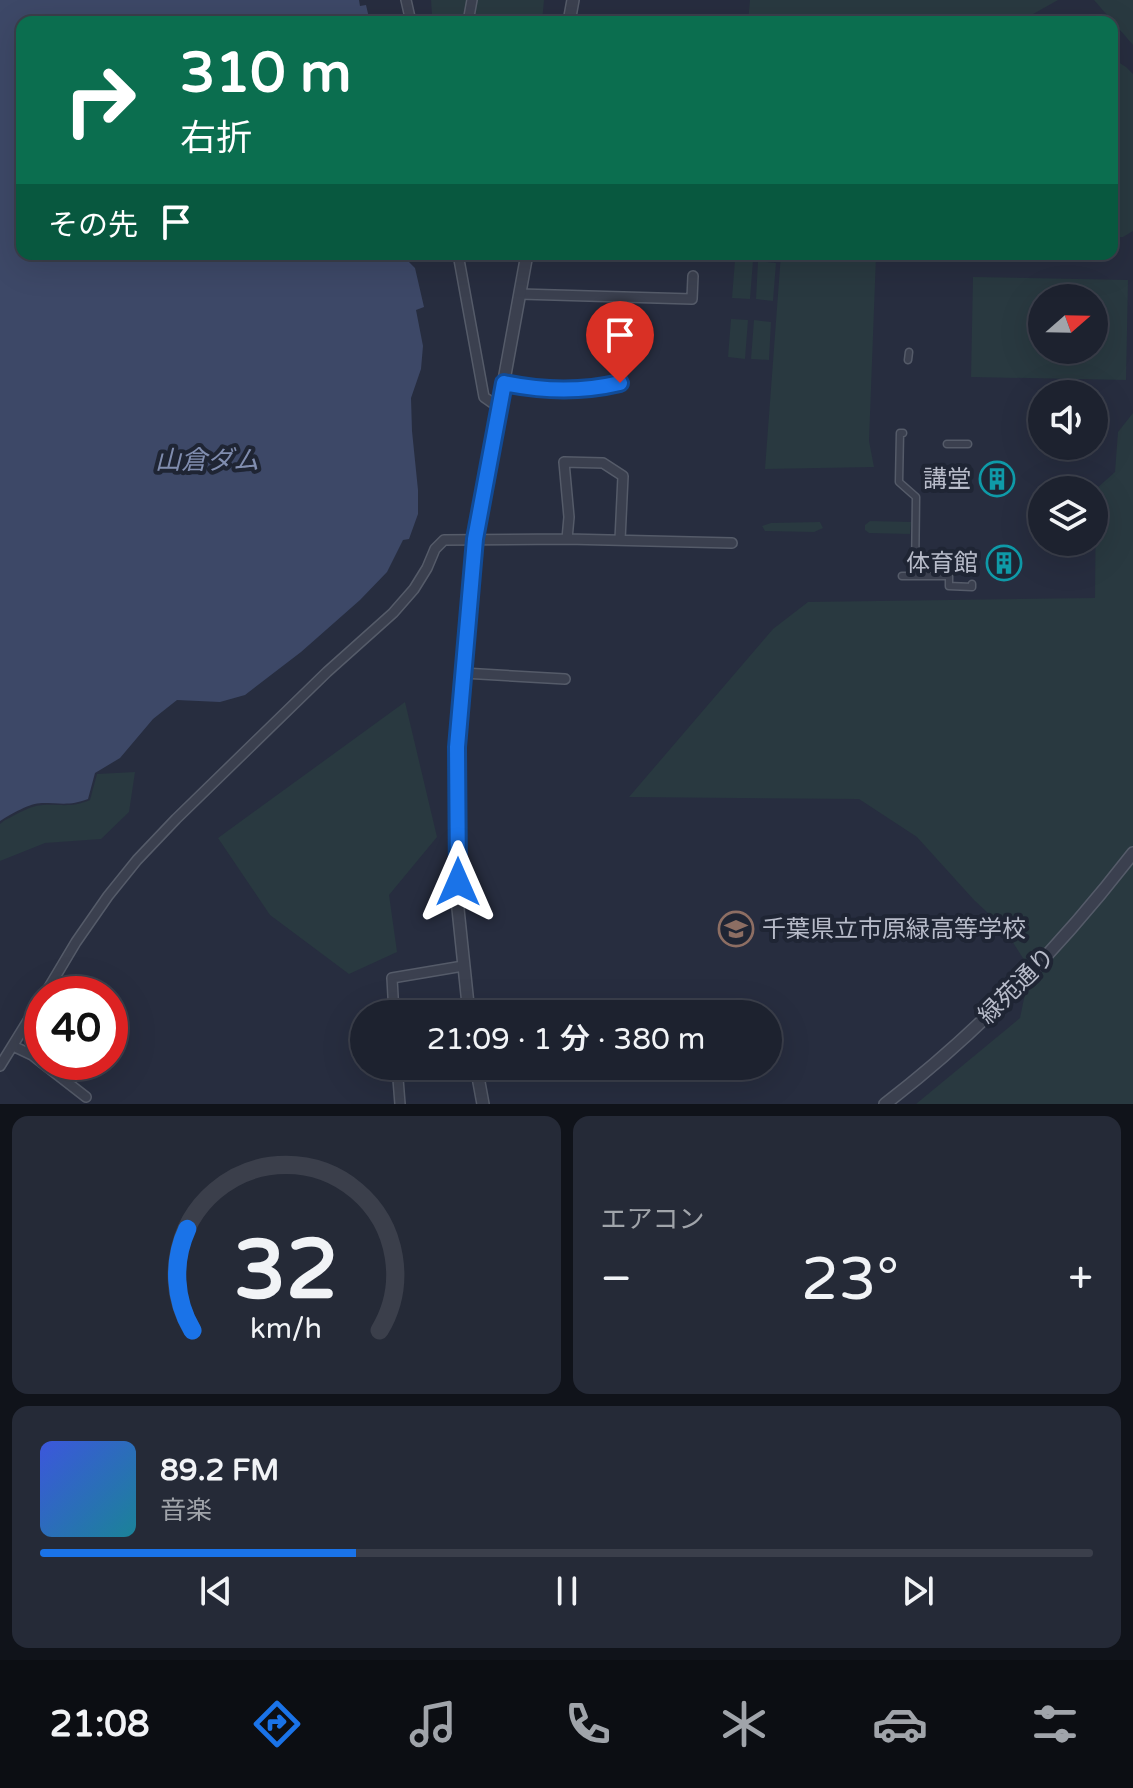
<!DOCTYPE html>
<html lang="ja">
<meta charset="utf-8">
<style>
body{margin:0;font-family:"Varela Round","Noto Sans JP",sans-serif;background:#252a37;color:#f1f3f6;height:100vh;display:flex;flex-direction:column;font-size:30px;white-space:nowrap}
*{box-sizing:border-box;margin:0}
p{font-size:26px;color:#a0a4aa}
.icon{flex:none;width:44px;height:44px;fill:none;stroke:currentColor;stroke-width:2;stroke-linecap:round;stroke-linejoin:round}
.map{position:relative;height:1104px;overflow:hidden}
.drawer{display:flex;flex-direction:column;gap:12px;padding:12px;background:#10131a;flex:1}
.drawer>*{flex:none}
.banner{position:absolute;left:16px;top:16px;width:1102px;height:244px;border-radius:16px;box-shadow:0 8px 32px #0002,0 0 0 2px #3b3f4b;background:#0b6e4f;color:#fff;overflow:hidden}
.needle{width:52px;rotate:70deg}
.controls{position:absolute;left:1028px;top:284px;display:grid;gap:16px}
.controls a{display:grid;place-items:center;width:80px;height:80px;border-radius:50%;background:#1d222f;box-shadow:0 8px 32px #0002,0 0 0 2px #3b3f4b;font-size:40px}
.speed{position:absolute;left:24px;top:976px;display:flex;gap:16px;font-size:40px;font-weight:700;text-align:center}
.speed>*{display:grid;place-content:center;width:104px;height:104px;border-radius:50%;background:#1d222f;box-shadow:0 8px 32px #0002,0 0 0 2px #3b3f4b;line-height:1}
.speed .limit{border:12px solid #d22;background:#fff;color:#111}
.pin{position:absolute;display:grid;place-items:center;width:68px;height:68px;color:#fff;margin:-82px -34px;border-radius:50% 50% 50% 0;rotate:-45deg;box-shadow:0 0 8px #0007}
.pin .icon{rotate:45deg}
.me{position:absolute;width:88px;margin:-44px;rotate:0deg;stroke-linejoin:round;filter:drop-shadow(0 0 6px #0008)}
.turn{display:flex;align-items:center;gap:28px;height:168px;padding:0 32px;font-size:36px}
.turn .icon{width:104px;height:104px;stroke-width:2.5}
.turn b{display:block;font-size:56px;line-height:68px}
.then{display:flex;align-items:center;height:76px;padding:0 32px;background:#0003;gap:16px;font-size:30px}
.big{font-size:60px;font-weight:600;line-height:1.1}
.drawer .widget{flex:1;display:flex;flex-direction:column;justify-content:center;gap:12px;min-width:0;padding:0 28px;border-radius:16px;background:#252a37}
.drawer .dial{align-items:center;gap:0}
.dial svg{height:208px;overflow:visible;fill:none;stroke:#3b3f4b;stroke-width:7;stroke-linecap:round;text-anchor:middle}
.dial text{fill:#f1f3f6;stroke:none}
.song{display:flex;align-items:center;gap:24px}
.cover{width:96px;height:96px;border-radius:12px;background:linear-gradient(135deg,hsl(230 70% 55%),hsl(190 70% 35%))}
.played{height:8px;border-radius:4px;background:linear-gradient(90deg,#1a73e8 30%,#3b3f4b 30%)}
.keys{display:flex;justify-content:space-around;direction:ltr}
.heat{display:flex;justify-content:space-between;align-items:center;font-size:44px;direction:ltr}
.drawer .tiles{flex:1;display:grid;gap:12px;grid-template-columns:1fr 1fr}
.widget:last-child{grid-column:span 2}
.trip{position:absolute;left:350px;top:1000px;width:432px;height:80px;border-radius:40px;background:#1d222f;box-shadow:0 8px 32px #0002,0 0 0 2px #3b3f4b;font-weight:600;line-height:80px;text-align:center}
.tabs{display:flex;height:128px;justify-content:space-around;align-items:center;background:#0c0e13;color:#a0a4aa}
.tabs .icon{width:56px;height:56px}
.tabs .current{color:#1a73e8}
.tabs b{font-size:36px;color:#f1f3f6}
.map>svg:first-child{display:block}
.green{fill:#293940;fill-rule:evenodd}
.water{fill:#3d4867}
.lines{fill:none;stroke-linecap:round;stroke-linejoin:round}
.pedestrian-casing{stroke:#555b69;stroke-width:9}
.minor-casing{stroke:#555b69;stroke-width:12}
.tertiary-casing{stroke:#555b69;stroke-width:14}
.pedestrian{stroke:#3b404f;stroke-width:6}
.minor{stroke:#3b404f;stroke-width:9}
.tertiary{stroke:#3b404f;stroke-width:11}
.route-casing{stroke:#114b97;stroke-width:20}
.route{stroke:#1a73e8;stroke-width:14}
.labels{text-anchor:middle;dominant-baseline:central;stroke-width:8;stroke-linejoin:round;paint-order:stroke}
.poi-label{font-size:24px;fill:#b7bbc9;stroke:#1f2534;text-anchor:end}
.street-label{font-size:24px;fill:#b7bbc9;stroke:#1f2534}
.water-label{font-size:26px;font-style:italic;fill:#808daf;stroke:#1f2534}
</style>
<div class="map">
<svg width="1133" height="1104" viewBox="0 0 1133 1104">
<rect width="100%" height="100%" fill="#272d3f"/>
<path class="green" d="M431,0H544L542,22H436L432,15Z
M750,0H1058L1019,22H748Z
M1094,0H1133V45Z
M1112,58L1126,67L1133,74V231L1123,237H1112Z
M781,254L876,256L869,441L874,467L765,469Z
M735,260L753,261L750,299L732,298Z
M758,261L776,263L773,301L756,299Z
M973,277L1128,280L1126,380L971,377ZM1042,298H1094V350H1042Z
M731,319L748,320L745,359L728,357Z
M754,320L771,322L769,360L751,359Z
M1133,413V1104H916L1020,1018L1030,969L1003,927L974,900L917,837L859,799L629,797L773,629L808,602L1095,598L1096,489L1115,472L1118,432Z
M870,521L911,522L910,534L869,533L865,530V525Z
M820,522L823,528L814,532L765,531L762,526L771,523Z
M405,702L437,837L389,895L397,952L349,974L270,915L218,838Z
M135,772L129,812L101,839L45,843L0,861V824L5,820C16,815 30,805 43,805C62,804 71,808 90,800L97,774Z"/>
<path class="water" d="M0,0H359L360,6L366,5L370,22H22V254H401L415,268L424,307L416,310L423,346L421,369L411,398L412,431L418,490V514L409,539L403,540L387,572L360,600L301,652L245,695L220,702L177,700L153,719L120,758L95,773L88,799C70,806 61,803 42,803C30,803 11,814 0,821Z"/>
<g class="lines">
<g class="pedestrian-casing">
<path id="pedestrian" d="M908,360L909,352
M903,433H900L899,482L916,497L915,576
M947,444H968
M902,576H949V586L972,587V584"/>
</g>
<g class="minor-casing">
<path id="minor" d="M406,0L411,22
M468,22L472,0
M458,254L484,397L494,404L500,406
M520,294L692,299L693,276
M504,383C542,391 582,392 620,383
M567,539L569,517L564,462L603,463L623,476L620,540
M463,673L565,679
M45,994L76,942L108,896L137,860L176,819L327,672L393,613L414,589L427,568L435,549L444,540L567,539L732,543
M394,1014L392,978L463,966
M13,1046L32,1055L86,1097
M0,1066L42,998
M397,1066L400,1104"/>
</g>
<g class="tertiary-casing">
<path id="tertiary" d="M569,22L573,0
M469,1014L458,909L457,747L475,539L527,254
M476,1066L483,1104
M885,1104C979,1032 1061,946 1133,853"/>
</g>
<use href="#pedestrian" class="pedestrian"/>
<use href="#minor" class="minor"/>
<use href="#tertiary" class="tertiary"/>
</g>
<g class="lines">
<g class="route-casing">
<path id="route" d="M458,882L457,747L475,539L504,383C542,391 582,392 620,383"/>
</g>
<use href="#route" class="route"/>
</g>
<defs>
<g id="building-ring" transform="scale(1.8)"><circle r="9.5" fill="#1f2534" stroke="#0f9aa8" stroke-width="1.5"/><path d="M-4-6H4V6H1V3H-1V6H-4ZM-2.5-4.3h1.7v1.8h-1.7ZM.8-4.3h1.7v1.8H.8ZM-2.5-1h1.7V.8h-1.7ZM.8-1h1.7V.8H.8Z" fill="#0f9aa8"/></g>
<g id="school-ring" transform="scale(1.8)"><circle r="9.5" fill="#1f2534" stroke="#8d6e63" stroke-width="1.5"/><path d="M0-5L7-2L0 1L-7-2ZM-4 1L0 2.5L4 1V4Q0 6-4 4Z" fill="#8d6e63"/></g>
</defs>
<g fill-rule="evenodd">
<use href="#building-ring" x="997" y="479"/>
<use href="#building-ring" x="1004" y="563"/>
<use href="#school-ring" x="736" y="929"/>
</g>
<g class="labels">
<g class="poi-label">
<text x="971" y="479">講堂</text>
<text x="978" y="563">体育館</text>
<text x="762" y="929" text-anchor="start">千葉県立市原緑高等学校</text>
</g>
<g class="street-label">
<text transform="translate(1017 986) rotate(-45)">緑苑通り</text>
</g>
<g class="water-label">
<text x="207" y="460">山倉ダム</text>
</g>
</g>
</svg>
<div class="controls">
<a><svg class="needle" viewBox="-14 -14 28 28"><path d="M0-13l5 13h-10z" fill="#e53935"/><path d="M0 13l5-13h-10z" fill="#a0a4aa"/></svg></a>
<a><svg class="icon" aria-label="sound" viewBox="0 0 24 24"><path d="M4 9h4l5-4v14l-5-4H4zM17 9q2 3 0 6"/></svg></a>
<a><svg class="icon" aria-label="layers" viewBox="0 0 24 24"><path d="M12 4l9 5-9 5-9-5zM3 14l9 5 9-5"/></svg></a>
</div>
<div class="speed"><div class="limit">40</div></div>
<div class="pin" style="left:620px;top:383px;background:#d93025"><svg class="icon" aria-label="arrive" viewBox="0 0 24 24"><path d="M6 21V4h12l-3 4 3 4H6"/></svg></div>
<svg class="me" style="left:458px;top:882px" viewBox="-20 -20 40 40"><path d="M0-17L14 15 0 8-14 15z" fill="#1a73e8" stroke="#fff" stroke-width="4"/></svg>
<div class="trip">21:09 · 1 分 · 380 m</div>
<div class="banner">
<div class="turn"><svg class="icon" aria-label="right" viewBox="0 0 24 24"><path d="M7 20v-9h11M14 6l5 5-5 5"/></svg><div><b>310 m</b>右折</div></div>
<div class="then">その先<svg class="icon" aria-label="arrive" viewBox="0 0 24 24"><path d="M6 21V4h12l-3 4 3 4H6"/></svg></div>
</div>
</div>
<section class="drawer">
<div class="tiles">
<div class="widget dial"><svg viewBox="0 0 100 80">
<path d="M14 69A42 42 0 1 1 86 69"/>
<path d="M14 69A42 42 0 0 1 12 30" stroke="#1a73e8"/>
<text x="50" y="56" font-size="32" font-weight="700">32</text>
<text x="50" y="72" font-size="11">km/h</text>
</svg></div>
<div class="widget"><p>エアコン</p>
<div class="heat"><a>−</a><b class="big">23°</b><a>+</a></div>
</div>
<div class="widget">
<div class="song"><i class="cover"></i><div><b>89.2 FM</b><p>音楽</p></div></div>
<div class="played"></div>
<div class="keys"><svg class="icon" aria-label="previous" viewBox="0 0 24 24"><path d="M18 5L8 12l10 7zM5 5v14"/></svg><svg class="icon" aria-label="pause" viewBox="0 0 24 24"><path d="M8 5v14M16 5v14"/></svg><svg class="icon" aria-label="next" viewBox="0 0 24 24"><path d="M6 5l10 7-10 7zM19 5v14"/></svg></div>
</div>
</div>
</section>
<nav class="tabs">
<b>21:08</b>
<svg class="icon current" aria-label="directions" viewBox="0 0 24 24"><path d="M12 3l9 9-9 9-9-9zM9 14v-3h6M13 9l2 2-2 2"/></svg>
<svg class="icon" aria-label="music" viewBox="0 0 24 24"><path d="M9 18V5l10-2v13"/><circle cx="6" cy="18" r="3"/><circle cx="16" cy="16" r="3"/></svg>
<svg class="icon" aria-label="phone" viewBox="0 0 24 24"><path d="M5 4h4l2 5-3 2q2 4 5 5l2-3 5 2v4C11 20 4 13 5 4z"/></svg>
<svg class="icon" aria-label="climate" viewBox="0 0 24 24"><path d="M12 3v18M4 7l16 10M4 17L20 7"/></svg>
<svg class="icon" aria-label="car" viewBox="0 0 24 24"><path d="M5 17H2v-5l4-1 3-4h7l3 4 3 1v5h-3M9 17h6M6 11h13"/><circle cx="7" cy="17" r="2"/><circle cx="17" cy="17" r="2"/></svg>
<svg class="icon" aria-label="filters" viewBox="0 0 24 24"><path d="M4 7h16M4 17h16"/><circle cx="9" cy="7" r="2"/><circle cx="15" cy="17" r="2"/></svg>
</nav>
